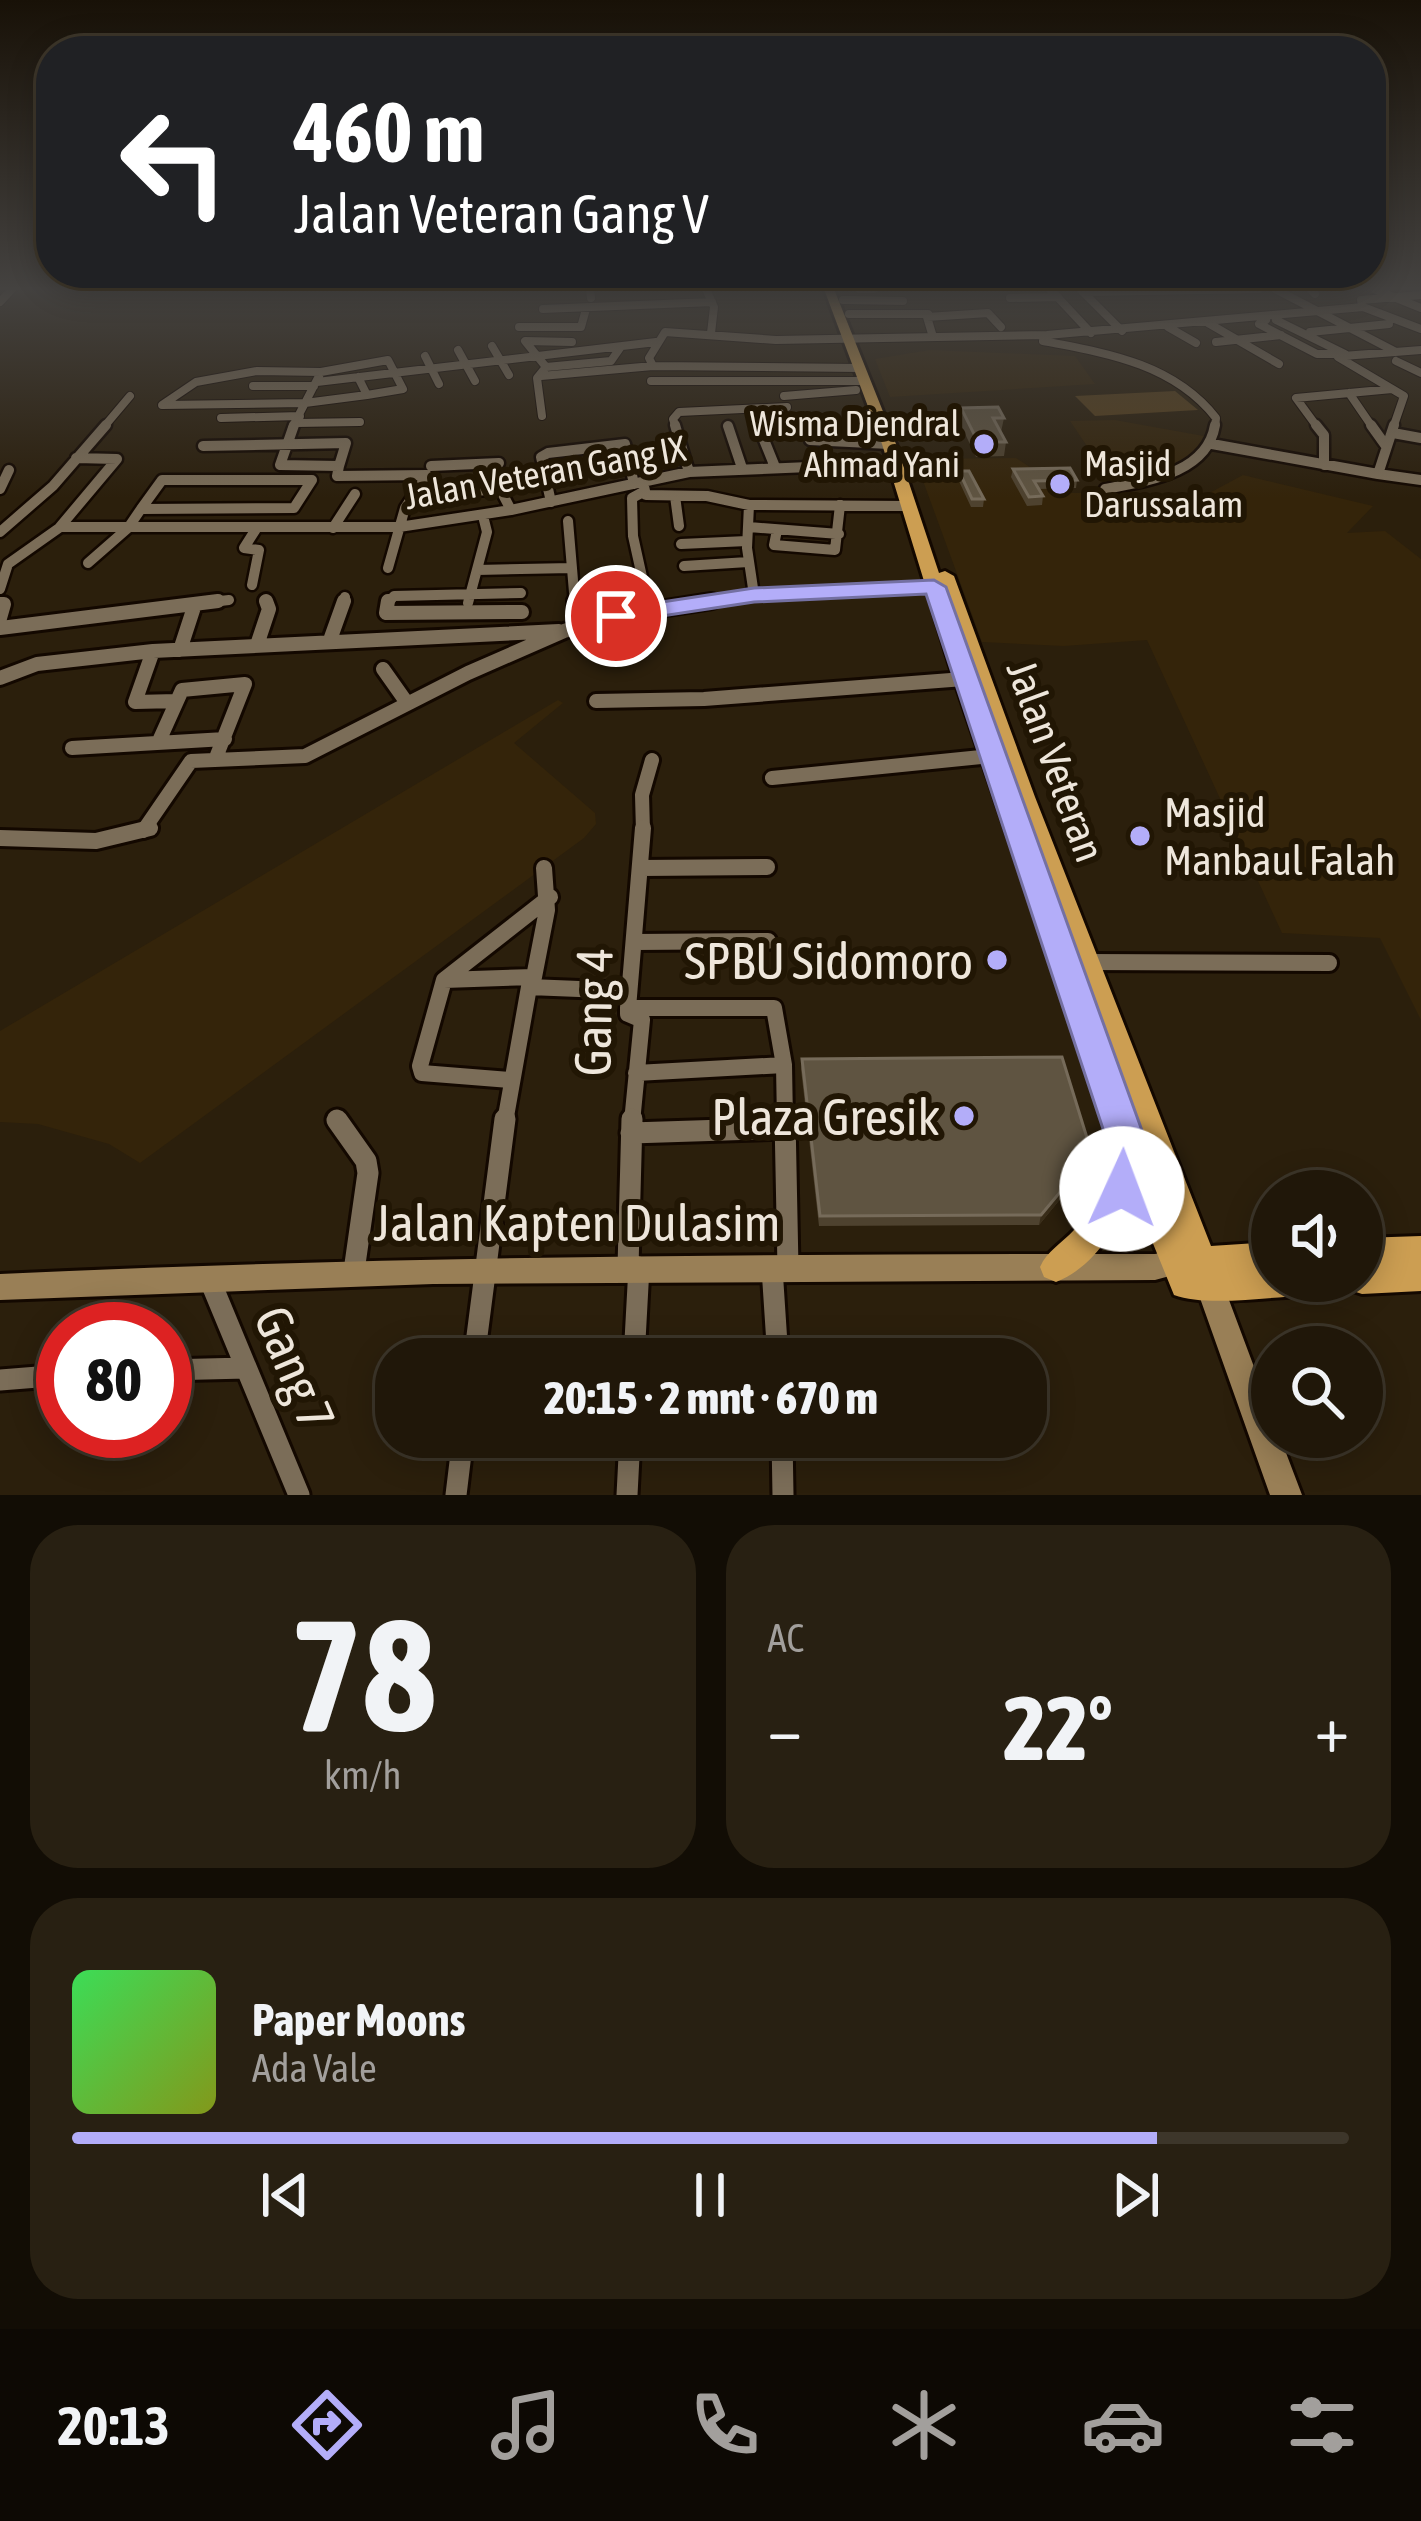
<!DOCTYPE html>
<html lang="id">
<meta charset="utf-8">
<style>
body{margin:0;font-family:"Asap Condensed",sans-serif;background:#282012;color:#f1f3f6;height:100vh;display:flex;flex-direction:column;font-size:45px;white-space:nowrap}
*{box-sizing:border-box;margin:0}
p{font-size:39px;color:#a29f9c}
.icon{flex:none;width:66px;height:66px;fill:none;stroke:currentColor;stroke-width:2;stroke-linecap:round;stroke-linejoin:round}
.map{position:relative;height:1495px;overflow:hidden}
.panel{display:flex;flex-direction:column;gap:30px;padding:30px;background:#120d05;flex:1}
.panel>*{flex:none}
.top-card{position:absolute;left:36px;top:36px;width:1350px;height:252px;border-radius:48px;box-shadow:0 6px 30px #0003,0 0 0 3px #3d362a;background:#202124;color:#fff;overflow:hidden}
.controls{position:absolute;left:1251px;top:1170px;display:grid;gap:24px}
.controls a{display:grid;place-items:center;width:132px;height:132px;border-radius:50%;background:#201709;box-shadow:0 6px 30px #0003,0 0 0 3px #3d362a;font-size:60px}
.speed{position:absolute;left:36px;top:1302px;display:flex;gap:24px;font-size:60px;font-weight:700;text-align:center}
.speed>*{display:grid;place-content:center;width:156px;height:156px;border-radius:50%;background:#201709;box-shadow:0 6px 30px #0003,0 0 0 3px #3d362a;line-height:1}
.speed .limit{border:18px solid #d22;background:#fff;color:#111}
.pin{position:absolute;display:grid;place-items:center;width:102px;height:102px;color:#fff;margin:-51px;border:6px solid #fff;border-radius:50%;box-shadow:0 3px 12px #0007}
.me{position:absolute;width:132px;margin:-66px;rotate:2deg;stroke-linejoin:round;filter:drop-shadow(0 0 9px #0008)}
.turn{display:flex;align-items:center;gap:42px;height:252px;padding:0 60px;font-size:54px}
.turn .icon{width:156px;height:156px;stroke-width:2.5}
.turn b{display:block;font-size:84px;line-height:102px}
.big{font-size:90px;font-weight:800;line-height:1.1}
.panel .tile{flex:1;display:flex;flex-direction:column;justify-content:center;gap:18px;min-width:0;padding:0 42px;border-radius:48px;background:#282012}
.panel .dial{align-items:center;gap:0}
.dial b{font-size:156px;line-height:1}
.song{display:flex;align-items:center;gap:36px}
.cover{width:144px;height:144px;border-radius:18px;background:linear-gradient(135deg,hsl(130 70% 55%),hsl(70 70% 35%))}
.played{height:12px;border-radius:6px;background:linear-gradient(90deg,#b3adf9 85%,#3d362a 85%)}
.keys{display:flex;justify-content:space-around;direction:ltr}
.heat{display:flex;justify-content:space-between;align-items:center;font-size:66px;direction:ltr}
.panel .tiles{flex:1;display:grid;gap:30px;grid-template-columns:1fr 1fr}
.tile:last-child{grid-column:span 2}
.trip{position:absolute;left:375px;top:1338px;width:672px;height:120px;border-radius:48px;background:#201709;box-shadow:0 6px 30px #0003,0 0 0 3px #3d362a;font-weight:800;line-height:120px;text-align:center}
.menu{display:flex;height:192px;justify-content:space-around;align-items:center;background:#0d0904;color:#a29f9c}
.menu .icon{width:84px;height:84px}
.menu .selected{color:#b3adf9}
.menu b{font-size:54px;color:#f1f3f6}
.map>svg:first-child{display:block}
.built{fill:#34240a}
.green{fill:#553f1c}
.lines{fill:none;stroke-linecap:round;stroke-linejoin:round}
.minor-far4-casing{stroke:#130800;stroke-width:10}
.minor-far3-casing{stroke:#130800;stroke-width:15}
.minor-far2-casing{stroke:#130800;stroke-width:20}
.minor-far1-casing{stroke:#130800;stroke-width:22}
.minor-casing{stroke:#130800;stroke-width:27}
.secondary-casing{stroke:#130800;stroke-width:6}
.trunk-casing{stroke:#130800;stroke-width:6}
.minor-far4{stroke:#7b6d58;stroke-width:8}
.minor-far3{stroke:#7b6d58;stroke-width:10}
.minor-far2{stroke:#7b6d58;stroke-width:14}
.minor-far1{stroke:#7b6d58;stroke-width:16}
.minor{stroke:#7b6d58;stroke-width:21}
.secondary{fill:#997f56;fill-rule:evenodd}
.trunk{fill:#cc9e52;fill-rule:evenodd}
.wall{fill:#4e422f}
.shaded-wall{fill:#392d19}
.building{fill:#5f5441;stroke:#766b5a;stroke-width:3}
.route{fill:#b3adf9;stroke:#7470a2;stroke-width:3}
.poi-dot{fill:#b3adf9;stroke:#211604;stroke-width:4.5}
.labels{text-anchor:middle;dominant-baseline:central;stroke-width:12;stroke-linejoin:round;paint-order:stroke}
.far-poi-label{font-size:36px;fill:#eee6db;stroke:#211604;text-anchor:end}
.far-street-label{font-size:36px;fill:#eee6db;stroke:#211604}
.street-label{font-size:42px;fill:#eee6db;stroke:#211604}
.poi-label{font-size:42px;fill:#eee6db;stroke:#211604;text-anchor:start}
.near-poi-label{font-size:51px;fill:#eee6db;stroke:#211604;text-anchor:end}
.near-street-label{font-size:51px;fill:#eee6db;stroke:#211604}
</style>
<div class="map">
<svg width="1421" height="1495" viewBox="0 0 1421 1495">
<rect width="100%" height="100%" fill="#2b1f0c"/>
<path class="built" d="M930,350L1075,356L1095,384L890,397L875,359Z
M1115,420L1209,437L1188,461L1137,480L1091,452L1070,421Z
M1016,458L1036,471L1049,493H1098L1115,511L1204,496L1243,475L1373,506L1347,533L1385,531L1421,559V1020L1380,938L1282,933L1147,640L1064,646L982,642L915,459Z
M558,700L563,703L514,743L595,813L596,824L584,838L140,1163L109,1144L38,1124L0,1122V1031Z"/>
<path class="green" d="M1175,391L1198,410L1095,416L1075,396Z"/>
<g class="lines">
<g class="minor-far4-casing">
<path id="minor-far4" d="M590,289L591,298
M706,289L714,307L711,333
M859,289H874
M1050,289L1091,333
M1080,289L1122,331
M1275,289L1396,352
M1310,289L1315,294
M1374,289L1421,308
M1083,292L1259,289
M1010,298L1058,297
M843,300L903,301
M0,302L12,289
M1362,305L1361,300L1421,295
M543,309L712,302
M849,314H928
M1266,320L1259,324L1317,354H1345L1276,320
M1208,323L1279,364
M519,327H581L586,309
M1168,327L1196,343
M1310,332L1389,324
M933,337L927,317L988,313L1001,327
M1043,341C1107,353 1174,364 1216,418L1215,428
M1216,342L1281,335
M492,346L509,375
M458,350L475,381
M425,356L439,384
M1343,356L1421,350
M1338,357L1404,396L1393,428
M1396,361L1421,373
M546,367L611,361L620,348
M860,368L653,366L649,358L665,332L776,340L1047,335L1363,307L1421,329
M257,371L321,372L305,403L162,405L196,382Z
M321,372L388,360L403,389L367,395
M541,376L653,366
M651,381H864
M317,382L656,342
M253,386H314
M1349,393L1373,428
M784,396L856,390
M305,403L367,395L358,377
M542,416L537,378L546,367L525,341L572,342
M221,418L300,416
M296,423L360,422
M103,428L130,396
M292,428L305,403
M676,428L673,419L679,412L787,407
M1318,428L1296,398L1392,389"/>
</g>
<g class="minor-far3-casing">
<path id="minor-far3" d="M294,425L280,465L339,466L337,476L427,475L405,508L388,568
M675,425L689,472
M758,425L775,467
M1316,425L1324,435V465
M1371,425L1386,446
M728,426L742,468
M1393,433L1421,438
M810,440L889,444
M1212,444L1378,474L1394,425
M203,446L346,443L339,466
M76,458L117,459
M431,466L499,463
M1378,474L1421,480
M162,480H312L294,508L141,509Z
M643,482L646,495L707,496L749,505L909,506
M0,489L9,470
M1105,489C1146,481 1207,474 1215,425
M643,492L632,498L633,536L648,604
M413,496L500,489L511,510
M675,496L679,526
M551,502L541,457L548,453L625,444L634,484
M749,505L747,548L754,595
M568,521L575,604
M60,527H399L511,510L689,472L809,467L899,474
M749,527L839,534
M333,528L355,494
M777,530L774,545L835,550L840,505
M0,532L53,486L106,425
M681,544L747,541
M88,563L128,528L141,509
M684,566L748,562
M477,570L572,568
M252,585L259,550L244,548L256,529
M0,589L8,564L59,528L117,459
M265,600L267,604
M468,603L487,532L483,516
M194,604L229,600
M342,604L345,597
M387,604L394,596L521,593
M692,604L754,595L935,587"/>
</g>
<g class="minor-far2-casing">
<path id="minor-far2" d="M388,601L386,613L522,612
M575,601L577,628
M647,601L649,609
M0,604H4L0,618
M0,628L218,601
M330,640L344,601
M257,645L269,609L266,601
M180,650L195,604
M153,651L135,702L177,701
M383,669L407,703
M0,678L37,664L153,651L559,631
M596,701L704,699L964,679
M159,741L182,690L245,684L215,760
M72,748L225,739
M772,778L991,756
M143,831L191,761L305,756L468,673L564,631L615,616L712,601
M643,831L642,795L652,760"/>
</g>
<g class="minor-far1-casing">
<path id="minor-far1" d="M0,838L96,841L150,828
M641,868L767,867
M635,942L768,941
M1086,962L1329,963
M533,979L529,987L629,991
M444,980L534,977L547,910L544,868
M628,1008H774L784,1065L785,1122
M636,1073L784,1065
M510,1080L422,1073L420,1066L444,980L550,897
M505,1122L529,987
M632,1122L642,1020L628,1014V1008L643,828"/>
</g>
<g class="minor-casing">
<path id="minor" d="M785,1119L788,1268
M337,1120L366,1161L368,1173L354,1271
M631,1133L787,1128
M628,1267L632,1119
M772,1268L778,1359
M209,1278L299,1495
M474,1359L505,1119
M634,1359L639,1267
M165,1370L246,1368
M0,1380L63,1375
M782,1437L783,1495
M456,1495L463,1437
M627,1495L630,1437"/>
</g>
<g class="secondary-casing">
<path id="secondary" d="M1178,1249L1188,1253L1192,1262L1188,1271L1155,1280L433,1284L0,1300V1274C385,1256 770,1254 1155,1254Z
M1209,1271L1219,1275L1223,1284L1272,1415V1437H1280L1302,1495H1270L1195,1284L1199,1275Z"/>
</g>
<g class="trunk-casing">
<path id="trunk" d="M824,289H834L896,444L939,573L945,571L954,576L1035,797L1211,1246L1272,1242V1281H1318L1314,1292L1302,1296C1267,1297 1206,1307 1174,1295L1132,1192C1118,1227 1093,1268 1056,1282L1044,1277L1040,1267C1047,1251 1062,1243 1074,1230C1097,1207 1107,1181 1115,1150L954,679L882,444Z
M1421,1236V1291L1362,1294L1350,1290L1346,1281H1362V1238Z"/>
</g>
<use href="#minor-far4" class="minor-far4"/>
<use href="#minor-far3" class="minor-far3"/>
<use href="#minor-far2" class="minor-far2"/>
<use href="#minor-far1" class="minor-far1"/>
<use href="#minor" class="minor"/>
<use href="#secondary" class="secondary"/>
<use href="#trunk" class="trunk"/>
</g>
<path class="wall" d="M961,408L1004,418L1001,432L1006,442L1004,456L976,457L959,421Z
M1013,469L1077,480L1076,488L1039,489L1043,496L1042,505L1027,506L1011,477Z
M959,471L984,499L983,507H971L958,479Z
M802,1059L1089,1164L1039,1225L819,1226L801,1069Z"/>
<path class="shaded-wall" d="M1092,1154L1089,1164L1039,1225L1041,1215Z"/>
<path class="building" d="M998,407L1004,418H993L1006,442H978L961,408Z
M1070,468L1077,480L1034,481L1043,496L1029,497L1013,469Z
M959,471H969L984,499H972Z
M1062,1057L1092,1154L1041,1215L820,1216L802,1059Z"/>
<linearGradient id="sky" x2="0" y2="1"><stop stop-color="#181107"/><stop offset="0.58" stop-color="#444240"/><stop offset="1" stop-color="#444240" stop-opacity="0"/></linearGradient>
<rect width="1421" height="498" fill="url(#sky)"/>
<path class="route" d="M934,580L946,587L1149,1150L1136,1201L1122,1206L1108,1201L1102,1189L1110,1150L926,594L754,602L616,623L604,616L616,609L754,588Z"/>
<g class="poi-dot">
<circle cx="984" cy="444" r="12"/>
<circle cx="1060" cy="484" r="12"/>
<circle cx="1140" cy="836" r="12"/>
<circle cx="997" cy="960" r="12"/>
<circle cx="964" cy="1116" r="12"/>
</g>
<g class="labels">
<g class="far-poi-label">
<text x="960" y="423">Wisma Djendral<tspan x="960" dy="41">Ahmad Yani</tspan></text>
<text x="1084" y="463" text-anchor="start">Masjid<tspan x="1084" dy="41">Darussalam</tspan></text>
</g>
<g class="far-street-label">
<text transform="translate(545 472) rotate(-10)">Jalan Veteran Gang IX</text>
</g>
<g class="street-label">
<text transform="translate(1056 761) rotate(70)">Jalan Veteran</text>
</g>
<g class="poi-label">
<text x="1164" y="812">Masjid<tspan x="1164" dy="48">Manbaul Falah</tspan></text>
</g>
<g class="near-poi-label">
<text x="973" y="960">SPBU Sidomoro</text>
<text x="940" y="1116">Plaza Gresik</text>
</g>
<g class="near-street-label">
<text transform="translate(593 1012) rotate(-89)">Gang 4</text>
<text x="577" y="1222">Jalan Kapten Dulasim</text>
<text transform="translate(295 1368) rotate(67)">Gang 7</text>
</g>
</g>
</svg>
<div class="controls">
<a><svg class="icon" aria-label="sound" viewBox="0 0 24 24"><path d="M4 9h4l5-4v14l-5-4H4zM17 9q2 3 0 6"/></svg></a>
<a><svg class="icon" aria-label="search" viewBox="0 0 24 24"><circle cx="10" cy="10" r="6"/><path d="M15 15l6 6"/></svg></a>
</div>
<div class="speed"><div class="limit">80</div></div>
<div class="pin" style="left:616px;top:616px;background:#d93025"><svg class="icon" aria-label="arrive" viewBox="0 0 24 24"><path d="M6 21V4h12l-3 4 3 4H6"/></svg></div>
<svg class="me" style="left:1122px;top:1189px" viewBox="-20 -20 40 40"><circle r="19" fill="#fff"/><path d="M0-13L10 11 0 6-10 11z" fill="#b3adf9"/></svg>
<div class="trip">20:15 · 2 mnt · 670 m</div>
<div class="top-card">
<div class="turn"><svg class="icon" aria-label="left" viewBox="0 0 24 24"><path d="M17 20v-9H6M10 6l-5 5 5 5"/></svg><div><b>460 m</b>Jalan Veteran Gang V</div></div>
</div>
</div>
<section class="panel">
<div class="tiles">
<div class="tile dial"><b>78</b><p>km/h</p></div>
<div class="tile"><p>AC</p>
<div class="heat"><a>−</a><b class="big">22°</b><a>+</a></div>
</div>
<div class="tile">
<div class="song"><i class="cover"></i><div><b>Paper Moons</b><p>Ada Vale</p></div></div>
<div class="played"></div>
<div class="keys"><svg class="icon" aria-label="previous" viewBox="0 0 24 24"><path d="M18 5L8 12l10 7zM5 5v14"/></svg><svg class="icon" aria-label="pause" viewBox="0 0 24 24"><path d="M8 5v14M16 5v14"/></svg><svg class="icon" aria-label="next" viewBox="0 0 24 24"><path d="M6 5l10 7-10 7zM19 5v14"/></svg></div>
</div>
</div>
</section>
<nav class="menu">
<b>20:13</b>
<svg class="icon selected" aria-label="directions" viewBox="0 0 24 24"><path d="M12 3l9 9-9 9-9-9zM9 14v-3h6M13 9l2 2-2 2"/></svg>
<svg class="icon" aria-label="music" viewBox="0 0 24 24"><path d="M9 18V5l10-2v13"/><circle cx="6" cy="18" r="3"/><circle cx="16" cy="16" r="3"/></svg>
<svg class="icon" aria-label="phone" viewBox="0 0 24 24"><path d="M5 4h4l2 5-3 2q2 4 5 5l2-3 5 2v4C11 20 4 13 5 4z"/></svg>
<svg class="icon" aria-label="climate" viewBox="0 0 24 24"><path d="M12 3v18M4 7l16 10M4 17L20 7"/></svg>
<svg class="icon" aria-label="car" viewBox="0 0 24 24"><path d="M5 17H2v-5l4-1 3-4h7l3 4 3 1v5h-3M9 17h6M6 11h13"/><circle cx="7" cy="17" r="2"/><circle cx="17" cy="17" r="2"/></svg>
<svg class="icon" aria-label="filters" viewBox="0 0 24 24"><path d="M4 7h16M4 17h16"/><circle cx="9" cy="7" r="2"/><circle cx="15" cy="17" r="2"/></svg>
</nav>
